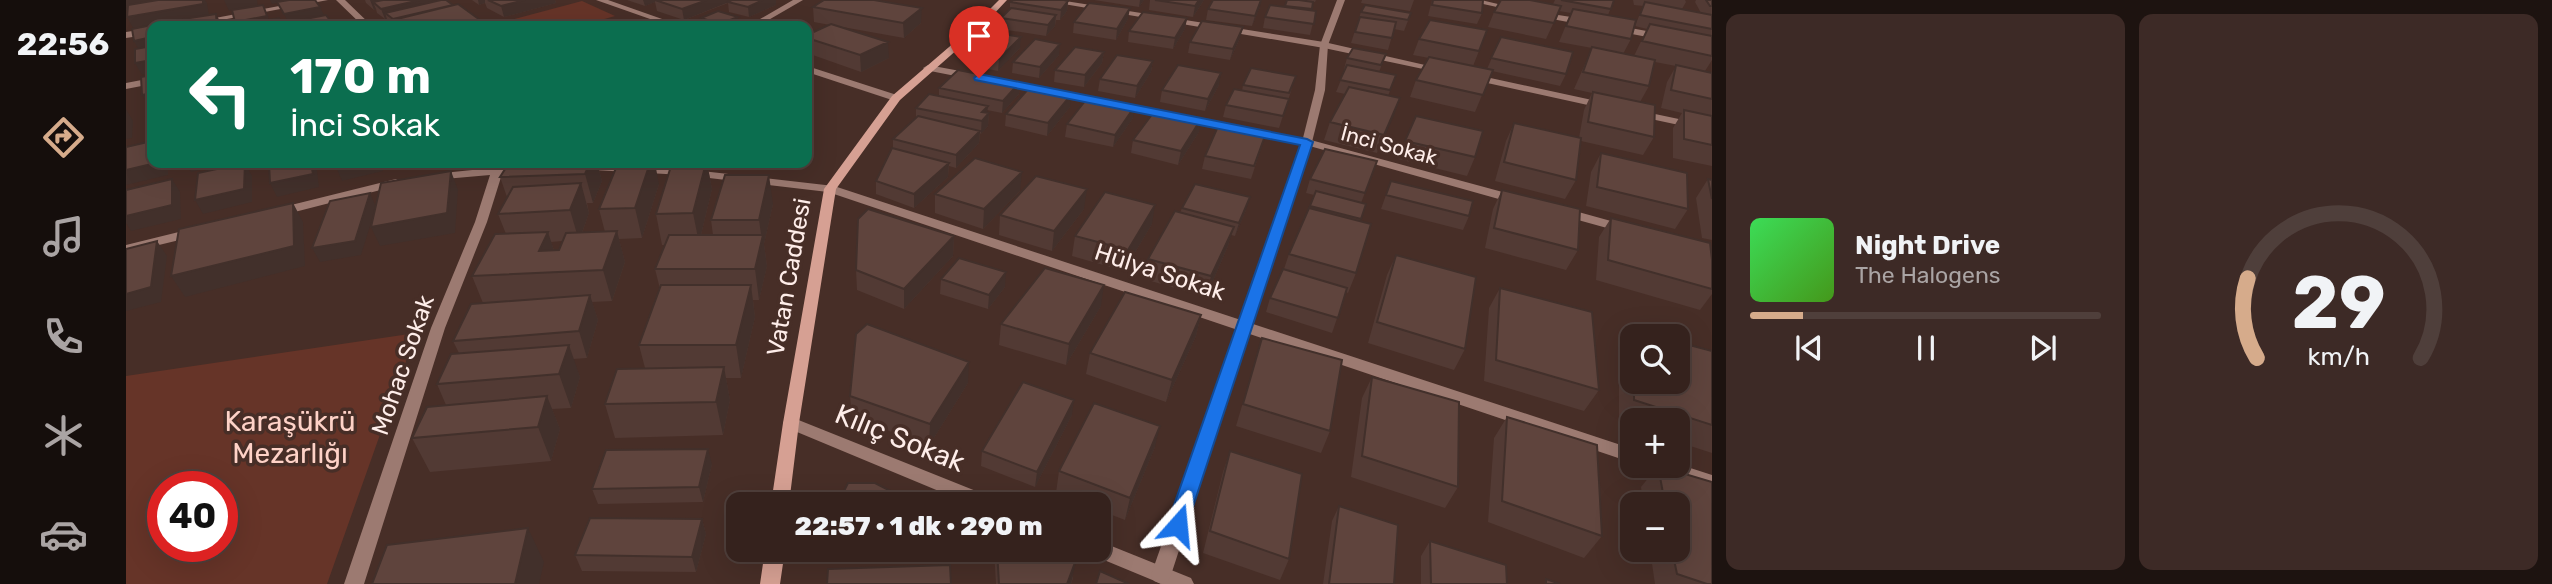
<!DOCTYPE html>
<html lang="tr">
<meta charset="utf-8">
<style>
body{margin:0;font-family:Rubik,sans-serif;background:#3d2a26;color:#f1f3f6;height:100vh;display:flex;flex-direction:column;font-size:26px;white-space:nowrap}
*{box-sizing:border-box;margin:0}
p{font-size:23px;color:#aaa4a4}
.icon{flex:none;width:38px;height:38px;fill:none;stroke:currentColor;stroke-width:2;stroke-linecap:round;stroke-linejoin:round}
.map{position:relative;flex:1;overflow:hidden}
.panel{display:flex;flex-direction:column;gap:14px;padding:14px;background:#1d1310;width:840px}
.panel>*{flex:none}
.guide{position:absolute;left:21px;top:21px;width:665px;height:147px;border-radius:14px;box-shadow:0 7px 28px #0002,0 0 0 2px #4f3f3b;background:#0b6e4f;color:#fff;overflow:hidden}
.tools{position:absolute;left:1494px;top:324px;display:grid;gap:14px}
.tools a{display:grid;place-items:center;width:70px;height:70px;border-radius:14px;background:#35221d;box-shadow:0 7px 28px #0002,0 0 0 2px #4f3f3b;font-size:35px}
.speed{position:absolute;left:21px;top:471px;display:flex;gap:14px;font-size:35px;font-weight:700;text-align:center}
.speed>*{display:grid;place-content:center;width:91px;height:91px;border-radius:50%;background:#35221d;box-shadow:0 7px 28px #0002,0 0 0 2px #4f3f3b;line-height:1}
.speed .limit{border:10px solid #d22;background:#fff;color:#111}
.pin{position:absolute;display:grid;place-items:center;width:60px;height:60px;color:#fff;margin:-72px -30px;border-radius:50% 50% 50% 0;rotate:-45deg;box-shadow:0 0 7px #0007}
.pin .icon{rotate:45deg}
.me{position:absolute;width:77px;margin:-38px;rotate:18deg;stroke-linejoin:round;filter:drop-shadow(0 0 5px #0008)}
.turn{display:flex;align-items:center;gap:24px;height:147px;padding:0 28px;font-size:32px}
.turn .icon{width:91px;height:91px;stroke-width:2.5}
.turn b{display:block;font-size:49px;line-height:60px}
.panel .card{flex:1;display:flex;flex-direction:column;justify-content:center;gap:10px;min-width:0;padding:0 24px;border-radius:14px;background:#3d2a26}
.panel .dial{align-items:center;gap:0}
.dial svg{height:182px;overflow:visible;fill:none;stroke:#4f3f3b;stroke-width:7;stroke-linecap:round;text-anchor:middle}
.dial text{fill:#f1f3f6;stroke:none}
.song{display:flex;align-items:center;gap:21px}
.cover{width:84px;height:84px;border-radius:10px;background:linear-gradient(135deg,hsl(130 70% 55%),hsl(100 70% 35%))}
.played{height:7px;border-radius:4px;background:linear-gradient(90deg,#d6ab8b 15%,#4f3f3b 15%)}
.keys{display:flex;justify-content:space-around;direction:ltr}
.panel .tiles{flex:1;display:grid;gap:14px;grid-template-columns:repeat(2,1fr)}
.trip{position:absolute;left:600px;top:492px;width:385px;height:70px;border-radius:14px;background:#35221d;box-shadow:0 7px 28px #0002,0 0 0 2px #4f3f3b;font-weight:800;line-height:70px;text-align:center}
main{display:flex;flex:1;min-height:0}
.tabs{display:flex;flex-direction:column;width:126px;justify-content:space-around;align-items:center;background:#150e0c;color:#aaa4a4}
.tabs .icon{width:49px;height:49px}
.tabs .current{color:#d6ab8b}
.tabs b{font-size:32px;color:#f1f3f6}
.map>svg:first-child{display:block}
.green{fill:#663428;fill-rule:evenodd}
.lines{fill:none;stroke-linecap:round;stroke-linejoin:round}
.minor{fill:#9c7a71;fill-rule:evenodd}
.tertiary{fill:#9c7a71;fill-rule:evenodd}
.secondary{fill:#d6a093;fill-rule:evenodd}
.wall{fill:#523a34;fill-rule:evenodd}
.shaded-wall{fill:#42302b}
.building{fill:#5f443d;stroke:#42302b;stroke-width:2}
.route{fill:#1a73e8;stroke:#114b97;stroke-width:2}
.labels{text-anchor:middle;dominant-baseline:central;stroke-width:7;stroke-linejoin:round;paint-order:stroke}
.far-street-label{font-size:21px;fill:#feede9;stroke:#472e27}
.street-label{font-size:24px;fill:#feede9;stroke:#472e27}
.near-park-label{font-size:28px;fill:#fed2c7;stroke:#472e27}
.near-street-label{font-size:28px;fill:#feede9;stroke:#472e27}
</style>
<main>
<nav class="tabs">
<b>22:56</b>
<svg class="icon current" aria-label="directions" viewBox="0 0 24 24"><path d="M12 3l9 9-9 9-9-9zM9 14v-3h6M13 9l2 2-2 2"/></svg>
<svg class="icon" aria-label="music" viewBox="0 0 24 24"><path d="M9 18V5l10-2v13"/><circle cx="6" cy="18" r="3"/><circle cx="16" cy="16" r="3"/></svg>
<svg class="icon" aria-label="phone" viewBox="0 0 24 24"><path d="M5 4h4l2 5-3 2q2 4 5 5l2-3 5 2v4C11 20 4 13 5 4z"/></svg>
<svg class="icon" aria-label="climate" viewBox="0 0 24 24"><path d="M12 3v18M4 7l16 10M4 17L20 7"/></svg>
<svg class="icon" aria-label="car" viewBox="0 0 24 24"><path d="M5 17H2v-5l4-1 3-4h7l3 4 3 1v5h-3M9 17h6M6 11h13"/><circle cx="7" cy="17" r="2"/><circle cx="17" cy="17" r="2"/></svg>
</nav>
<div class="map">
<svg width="1586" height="584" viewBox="0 0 1586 584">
<rect width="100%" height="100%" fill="#472e27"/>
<path class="green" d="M456,1L489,16L454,26H379L374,23Z
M290,333L201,584H0V376ZM37,486H96V546H37Z"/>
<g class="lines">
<path class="minor" d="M185,0H202L64,26H47Z
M210,0H219L246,26H237Z
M470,0H482L556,26H544Z
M914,0H933L1198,42L1321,70L1316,73L1198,48Z
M1339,0H1355L1393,9L1389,11Z
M1413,12L1458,19L1462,22L1458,25L1410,16V12Z
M1488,25L1537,34L1541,37L1537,40L1485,30V26Z
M26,28V34L0,38V32Z
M802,65L845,73L850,76L845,79L799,70L797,68Z
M681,66L774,96L775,98L766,100L681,72Z
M1346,74L1480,103L1485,106L1480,109L1343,79V75Z
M26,78V84L0,89V83Z
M876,79L1181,139L1395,197L1397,200L1395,203H1387L1180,145L873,84L871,82Z
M1510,110L1586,126V132L1506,115V111Z
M364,163H374L377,167L398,166L404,169L398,172L376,174L361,222L319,328L238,584H218L305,328L349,222L364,175L307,180L301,177L307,174L366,168Z
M453,164L558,169L708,186L1507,449V463L702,192L558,175L449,169L447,167Z
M270,179L276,183L274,185L153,216L147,212L149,209Z
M1438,208L1503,226L1505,229L1499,233L1434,215L1432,212Z
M69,228L75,232L74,235L0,253V245Z
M665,417L870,499L872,504H844L659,427L657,423L659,419Z
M1552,464L1586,475V489L1531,471L1528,466Z
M973,541L1065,578L1068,584H1036L966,555L964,550H973Z"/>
<path class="tertiary" d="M667,0H677L632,26H622Z
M1211,0H1219L1202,45L1199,90L1186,142L1045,575L1042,581L1035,584L1028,581L1025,575L1176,142L1189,90L1194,45Z"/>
<path class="secondary" d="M873,0H881L850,33L774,100L710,189L673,423L663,504H645L657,423L698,189L766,96L844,29Z
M639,550H659L654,584H634Z"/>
</g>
<path class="wall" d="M239,0H320L354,20L357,26H266L263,24L261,19H259L251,13L250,9L248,10L240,3Z
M346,0H429L430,3L378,17L361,8L359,3L353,5Z
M501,0H603V1L606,0H650V5L623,17L603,12L602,3L558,20L531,11L529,2L519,6Z
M968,0H1018L1013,7Z
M1024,0H1078L1067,17L1023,10Z
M1161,0H1190L1189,2H1187L1185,10L1190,11L1184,35L1137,28L1139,17L1159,7Z
M1236,0H1288L1284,11L1235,3Z
M1306,0H1357L1356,13L1351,24L1302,16Z
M1429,0H1488L1482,15L1505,39L1497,54L1508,56L1521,29L1509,26L1517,6L1508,5L1507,0H1559L1560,2L1556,9L1575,13L1569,2L1570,0H1586V60L1579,71L1586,73V166L1547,158V128L1556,113L1535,108L1541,82L1550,66L1529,62L1523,86L1514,102L1528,137L1517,155L1455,141L1450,180L1439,199L1369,181L1380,141L1388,123L1453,138L1458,110L1466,93L1448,89L1466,48L1433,42L1445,13L1433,11L1420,39L1362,27L1368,12L1427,4Z
M942,1L941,11L934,20H930L929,26L920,36L875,29V18L884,9V2Z
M687,7L795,23L778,38L711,26L763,58L735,72L681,53V35L704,25L688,22Z
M1134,7L1126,26L1080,20L1082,9Z
M1235,12L1285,13L1278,31L1268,29L1262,50L1225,43Z
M575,18L612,22L603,26H586L576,23Z
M1061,18L1059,29L1047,49L1002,42L1003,31Z
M1002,19L990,40L947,33L948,22Z
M1375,37L1440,74L1434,86L1366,71L1349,112L1284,97L1290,80L1303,58L1287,55L1293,39L1353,51L1347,66L1361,69Z
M1114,38L1104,60L1062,53L1064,42Z
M894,48L872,71L842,65V54Z
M978,52L976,63L958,87L928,82L929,70Z
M1260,54L1253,72L1270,75L1262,96L1274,98L1251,153L1198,140L1204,122L1219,94L1210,92L1219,70L1218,69L1221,58Z
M933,55L913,78L886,73L887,62Z
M1027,61L1025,72L1009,98L972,91L974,79Z
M894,82L893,94L876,113L861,110V113H863L862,126L855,134L854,133L853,143L830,168L823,166L822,177L788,208L750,194V181L767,148V139L790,119V108L813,96V88Z
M1093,85L1079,111L1034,102L1036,90Z
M1117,85L1166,88L1153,128L1097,117L1100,105L1116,91Z
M944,107L921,136L879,126L880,114Z
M1007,118L987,147L939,137L941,124Z
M1073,132L1052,165L1005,153L1007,140Z
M1140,133L1125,179L1076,169L1079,156Z
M1279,141L1349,157L1341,176L1272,159Z
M1475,153L1562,209L1549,229L1460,206L1465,172Z
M1251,161L1235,203L1240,204L1234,221L1230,273L1222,293L1220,292L1206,333L1140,312L1144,298L1158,269L1163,254L1188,195L1180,193L1184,179Z
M383,163H471L476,181L467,203H461L463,213L456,233L479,232L473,209L533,184L516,238L493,239L499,262L486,301L466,302L472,320L461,358L447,359L454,377L445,408L426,409L434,429L425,461L304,472L286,438L320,405L311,384L333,353L327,341L357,303L346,276L380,234L372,214L381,197L374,177ZM436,241L433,250H428L425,242Z
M546,163H581L586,189L575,235H587L585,220L647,204L638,244L641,266L633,300H627L629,317L615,378H600L604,400L597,435L489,438L479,404L519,368L513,345L534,289L529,269L539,245H536L530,214Z
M1582,179L1586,199V240L1576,238L1570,198Z
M1265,181L1343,216L1337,230L1255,209Z
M1376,190L1452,250L1440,270L1359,248L1367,209Z
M894,191L857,229L809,213V194Z
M1056,208L1120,210L1109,236L1105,235L1102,246L1080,297L1018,279L1022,259L1054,213Z
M958,209L926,251L873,235L874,215Z
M1485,218L1586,260V294L1574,310L1470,280L1473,237Z
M1026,224L998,271L946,256L949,236Z
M828,236L827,256L778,309L731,290L730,270Z
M1270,255L1339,349L1328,370L1242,343L1261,275Z
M815,279L879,287L862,309L814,294Z
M1374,288L1473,390L1458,411L1358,381L1363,308Z
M975,306L940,365L873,345L875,324Z
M1075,315L1070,336L1040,402L960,374L964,353Z
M1507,328L1533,336H1507V382H1552L1586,351V453L1552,442V420H1507V426L1493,422V349Z
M1136,338L1204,431L1195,453L1110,426Z
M1246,377L1332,487L1319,508L1225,477L1236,398Z
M842,383L803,446L726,417L724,396Z
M946,415L909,487L855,466L856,451Z
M1381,417L1476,536L1458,558L1362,522L1368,438Z
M1029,447L999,520L973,510V504H958L930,493L933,471Z
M1104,451L1163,559L1154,580L1077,553L1097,472Z
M586,464L577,502L472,504L466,489Z
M1532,466L1586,482V584H1529L1524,550H1552V504H1517L1515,487Z
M1213,506L1268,584H1197L1206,521Z
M576,519L580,534L570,572L456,571L449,555Z
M1304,541L1381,584H1295V556Z
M716,550H819V555L717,553Z
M868,550H933L947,578L945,584H870Z"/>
<path class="shaded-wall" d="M0,0H24L27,7L0,11Z
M77,0H79L81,3L83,15L7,28L1,17Z
M98,0H131L132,6L103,11Z
M144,0H168L146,4Z
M244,0H291L247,2L250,9L248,10Z
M294,0H315L259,13L261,19H259L255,9Z
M352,0H359V3L353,5Z
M399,0H429L430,3L378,17L375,6Z
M517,0H535H529V2L519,6Z
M581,0H603V2L558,20L556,9Z
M637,0H650V5L623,17L622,7Z
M1014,0H1018L1013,7Z
M1073,0H1078L1067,17L1069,6Z
M1135,0L1134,7L1126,26L1129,16Z
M942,1L941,11L934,20L935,10Z
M137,5L146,26H111L109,22Z
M327,5L271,19L274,26H270L267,19Z
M194,7L199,17L163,24L158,14Z
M796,8L795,23L778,38L777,23Z
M1004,8L1002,19L990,40L991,29Z
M90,14L96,25V26H88Z
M930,15L929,26L920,36L922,25Z
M612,17V22L603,26H595L594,24Z
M1061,18L1059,29L1047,49L1049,38Z
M354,20L357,26H327Z
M1117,27L1114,38L1104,60L1107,49Z
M26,37V50L14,52L8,41Z
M895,37L894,48L872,71L873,59Z
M762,42L763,58L735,72L734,55Z
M934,44L933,55L913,78L914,67Z
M978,52L976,63L958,87L959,75Z
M26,60V73L16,75L9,63Z
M1027,61L1025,72L1009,98L1011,86Z
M1095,73L1093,85L1079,111L1082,99Z
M894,82L893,94L876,113L877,101Z
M26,93V107H23L16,95Z
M945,95L944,107L921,136L922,123Z
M1274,98L1268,116L1251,153L1258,135Z
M862,106L861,116L863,113L862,126L855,134L856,112Z
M1009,106L1007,118L987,147L989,135Z
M0,109L7,121L6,138L0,139Z
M26,115V126L20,116Z
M683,117L684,135L681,142V121Z
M1075,119L1073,132L1052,165L1055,151Z
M854,131L853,143L830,168V155Z
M30,163H42V175L0,185V170Z
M59,163H106L65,172Z
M119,163L126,176V202L77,214L69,200Z
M185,163H190L193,187L151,197L144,183Z
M231,163H256L257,171L216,181L210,167Z
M282,163H300L284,167Z
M464,163H471L476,181L467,203L459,174Z
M524,163H529L533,184L516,238L509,208Z
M580,163H581L586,189L573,243L567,213Z
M823,163L822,177L788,208V194Z
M325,171L332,190L329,233L254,246L245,227Z
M896,172L894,191L857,229L858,209Z
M643,175L647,204L638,244L641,266L633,300L629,269L636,241L633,220Z
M46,179L54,192L55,219L5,231L0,223V216Z
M455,183L463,213L453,241L444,210Z
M961,189L958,209L926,251L928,231Z
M244,193L250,207L235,255L194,262L186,248Z
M1124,197L1120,210L1109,236L1113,223Z
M167,203L177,222L179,266L59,297L45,276Z
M1029,205L1026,224L998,271L1002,250Z
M1108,227L1102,246L1080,297L1085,276Z
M491,231L499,262L486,301L477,270Z
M422,232L432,263L413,251Z
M828,236L827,256L778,309V289Z
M31,241L41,256L35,302L0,311V294Z
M880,272L879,287L862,309L863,295Z
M625,285L629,317L615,378L610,345Z
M978,285L975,306L940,365L943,344Z
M464,295L472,320L461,358L453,331Z
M1075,315L1070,336L1040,402L1046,380Z
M443,345L454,377L445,408L433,374Z
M843,362L842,383L803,446L804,424Z
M598,367L604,400L597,435L590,402Z
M421,396L434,429L425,461L412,427Z
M948,400L946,415L909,487L911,472Z
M1034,426L1029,447L999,520L1004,498Z
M582,449L586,464L577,502L573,487Z
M576,519L580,534L570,572L566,557Z
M402,528L418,562L413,584H389Z
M951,557L945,584H941Z"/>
<path class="building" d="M32,0H77V4L1,17L2,5Z
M163,0H189L194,7L158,14L151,2Z
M257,0H294L255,9L247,2Z
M315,0H320L327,5L267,19L259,13Z
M362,0H399L375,6Z
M529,0H581L556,9Z
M606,0H637L622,7L602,2Z
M698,0H748L796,8L777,23L687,7Z
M887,0H938L942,1L935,10L884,2Z
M1029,0H1073L1069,6Z
M1087,0H1135L1129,16L1082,9Z
M1161,0H1173L1187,2L1186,9L1159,6Z
M1307,0H1357L1356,13L1306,5Z
M1375,0H1404L1435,6L1428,23L1368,12Z
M1435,0H1488L1485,9Z
M1580,0H1586V6H1584Z
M1519,2L1586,15V29L1514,15Z
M963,3L1004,8L991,29L948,22Z
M332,4L354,20L327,26H280L271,19Z
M137,5L141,16L109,22L106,10Z
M1144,5L1190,11L1188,24L1139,17Z
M1239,5L1285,13L1282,20L1235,12Z
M885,8L930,15L922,25L875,18Z
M1447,9L1510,20L1505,39L1440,26Z
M592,11L612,17L594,24L575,18Z
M1017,12L1061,18L1049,38L1003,31Z
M90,14L91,26H57V19Z
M200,15L208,26H172L169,21Z
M1234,17L1270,22L1266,38L1229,32Z
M153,18L156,26H105Z
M1304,20L1361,30L1353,51L1293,39Z
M1076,21L1117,27L1107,49L1064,42Z
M41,22L42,26H26V37L8,41L6,29Z
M705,24L762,42L734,55L681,38V35Z
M1524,24L1586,36V56L1516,41Z
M865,32L895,37L873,59L842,54Z
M1375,37L1447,52L1440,74L1365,58Z
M909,39L934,44L914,67L887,62Z
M26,46V60L9,63V49Z
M949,47L978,52L959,75L929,70Z
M1466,47L1529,60L1523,86L1457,72Z
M1227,48L1260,54L1255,65L1221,58Z
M991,55L1027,61L1011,86L974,79Z
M1303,57L1367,70L1357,95L1290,80Z
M1052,65L1095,73L1082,99L1036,90Z
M1221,65L1270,75L1264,90L1214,80Z
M1550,65L1586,73V99L1545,90Z
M1125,68L1170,76L1163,93L1117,85Z
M832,70L894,82L877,101L813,88Z
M26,75V93L16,95L15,77Z
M904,87L945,95L922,123L880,114Z
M1223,87L1274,98L1258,135L1204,122Z
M1108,89L1163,99L1157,116L1100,105Z
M1467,92L1529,105L1528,137L1462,122Z
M803,94L862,106L856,112L863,113L856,121L790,108Z
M963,96L1009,106L989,135L941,124Z
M26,97V115L20,116L21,99Z
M1030,109L1075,119L1055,151L1007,140Z
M1558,110L1586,116V145L1558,139Z
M792,116L854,131L830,155L767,139Z
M1290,116L1357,131L1349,157L1279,141Z
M1388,123L1455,138L1450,180L1378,162Z
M1093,124L1140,133L1128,166L1079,156Z
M26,141V163H30L0,170V147Z
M766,148L823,163L788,194L750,181Z
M1199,149L1251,161L1239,193L1184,179Z
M1475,153L1561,173L1562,209L1471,187Z
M849,158L896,172L858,209L809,194Z
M119,163L118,189L69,200L72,173Z
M143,163H185L187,174L144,183Z
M209,163H231L210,167Z
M383,163H464L459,174L374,177Z
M492,163H524L509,208L473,209Z
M546,163H580L567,213L530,214Z
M325,171L321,213L245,227L255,183Z
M599,175H643L633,220H585Z
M910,176L961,189L928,231L874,215Z
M46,179V205L0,216V190Z
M1582,179L1586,180V199Z
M1265,181L1347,201L1343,216L1260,195Z
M455,183L444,210L372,214L387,187Z
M1069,184L1124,197L1113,223L1056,208Z
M1376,190L1454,209L1452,250L1368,228Z
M1190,191L1240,204L1235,219L1184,206Z
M979,192L1029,205L1002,250L949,236Z
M244,193L229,241L186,248L204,201Z
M167,203L168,246L45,276L53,229Z
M1183,208L1245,224L1230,273L1163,254Z
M742,209L828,236L778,289L730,270L732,219Z
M1049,211L1108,227L1085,276L1022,259Z
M1485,218L1584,243L1586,260V289L1482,260Z
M491,231L477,270L346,276L369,234L422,232L413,251L433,250L440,233Z
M543,235H637L629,269H529Z
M31,241L25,287L0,294V249Z
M1270,255L1350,277L1339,349L1251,322Z
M833,258L880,272L863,295L815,279Z
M919,268L978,285L943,344L875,324Z
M1157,269L1221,288L1212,318L1144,298Z
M535,285H625L610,345H513Z
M1374,288L1466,312L1473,390L1370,360Z
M999,292L1075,315L1046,380L964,353Z
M464,295L453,331L327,341L345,304Z
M741,324L843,362L804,424L724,396L730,334Z
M1507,328L1533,336H1507Z
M1136,338L1216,360L1204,431L1117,404Z
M1552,342L1586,351V425L1508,400V382H1552Z
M443,345L433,374L311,384L325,354Z
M598,367L590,402L479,404L491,369Z
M1246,377L1333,402L1332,487L1236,456Z
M897,382L948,400L911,472L856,451Z
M421,396L412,427L286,438L301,407Z
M968,403L1034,426L1004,498L933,471Z
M1381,417L1471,445L1476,536L1376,501Z
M582,449L573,487L466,489L480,450Z
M1104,451L1176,474L1163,559L1084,531Z
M1532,466L1586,482V584H1581L1551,574L1546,550H1552V504H1539Z
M722,483H749L790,504H716V495Z
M1213,506L1272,525L1268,584H1203Z
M464,518L576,519L566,557L449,555Z
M402,528L389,584H246L261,545Z
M1304,541L1380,565L1381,584H1305Z
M871,550H933L951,557L941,584H873Z
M824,565L825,584H701L702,569Z
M974,571L1003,584H970Z
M1420,579L1434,584H1420Z"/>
<path class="route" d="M853,74L1181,139L1187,142L1059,531L1052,534L1044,531L1041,525L1174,145L849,80L848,78Z"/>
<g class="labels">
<g class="far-street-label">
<text transform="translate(1263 145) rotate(15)">İnci Sokak</text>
</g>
<g class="street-label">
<text transform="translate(1034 272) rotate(18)">Hülya Sokak</text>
<text transform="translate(663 277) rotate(-80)">Vatan Caddesi</text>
<text transform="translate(277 365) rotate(-71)">Mohac Sokak</text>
</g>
<g class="near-park-label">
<text x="164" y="421">Karaşükrü<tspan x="164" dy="32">Mezarlığı</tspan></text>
</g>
<g class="near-street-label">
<text transform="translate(774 438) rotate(22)">Kılıç Sokak</text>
</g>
</g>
</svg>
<div class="tools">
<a><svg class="icon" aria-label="search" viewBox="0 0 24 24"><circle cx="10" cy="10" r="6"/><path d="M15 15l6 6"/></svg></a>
<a>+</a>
<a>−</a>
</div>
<div class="speed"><div class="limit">40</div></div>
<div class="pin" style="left:853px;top:78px;background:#d93025"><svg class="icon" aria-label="arrive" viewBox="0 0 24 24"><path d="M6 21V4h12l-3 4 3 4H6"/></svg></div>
<svg class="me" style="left:1052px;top:525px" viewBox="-20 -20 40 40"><path d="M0-17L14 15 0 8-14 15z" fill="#1a73e8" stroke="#fff" stroke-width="4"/></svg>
<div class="trip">22:57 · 1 dk · 290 m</div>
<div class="guide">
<div class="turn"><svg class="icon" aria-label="left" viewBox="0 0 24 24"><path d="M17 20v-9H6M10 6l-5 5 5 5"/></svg><div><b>170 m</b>İnci Sokak</div></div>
</div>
</div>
<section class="panel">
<div class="tiles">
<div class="card">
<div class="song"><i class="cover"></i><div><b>Night Drive</b><p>The Halogens</p></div></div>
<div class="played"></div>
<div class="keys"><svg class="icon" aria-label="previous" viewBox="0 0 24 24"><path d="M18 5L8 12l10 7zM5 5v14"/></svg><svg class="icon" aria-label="pause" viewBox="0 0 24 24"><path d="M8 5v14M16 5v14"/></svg><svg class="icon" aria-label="next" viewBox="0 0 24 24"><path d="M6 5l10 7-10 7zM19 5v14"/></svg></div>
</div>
<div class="card dial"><svg viewBox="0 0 100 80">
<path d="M14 69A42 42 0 1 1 86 69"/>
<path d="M14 69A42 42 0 0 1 10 34" stroke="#d6ab8b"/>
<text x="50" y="56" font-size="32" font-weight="700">29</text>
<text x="50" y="72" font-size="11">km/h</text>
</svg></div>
</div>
</section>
</main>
